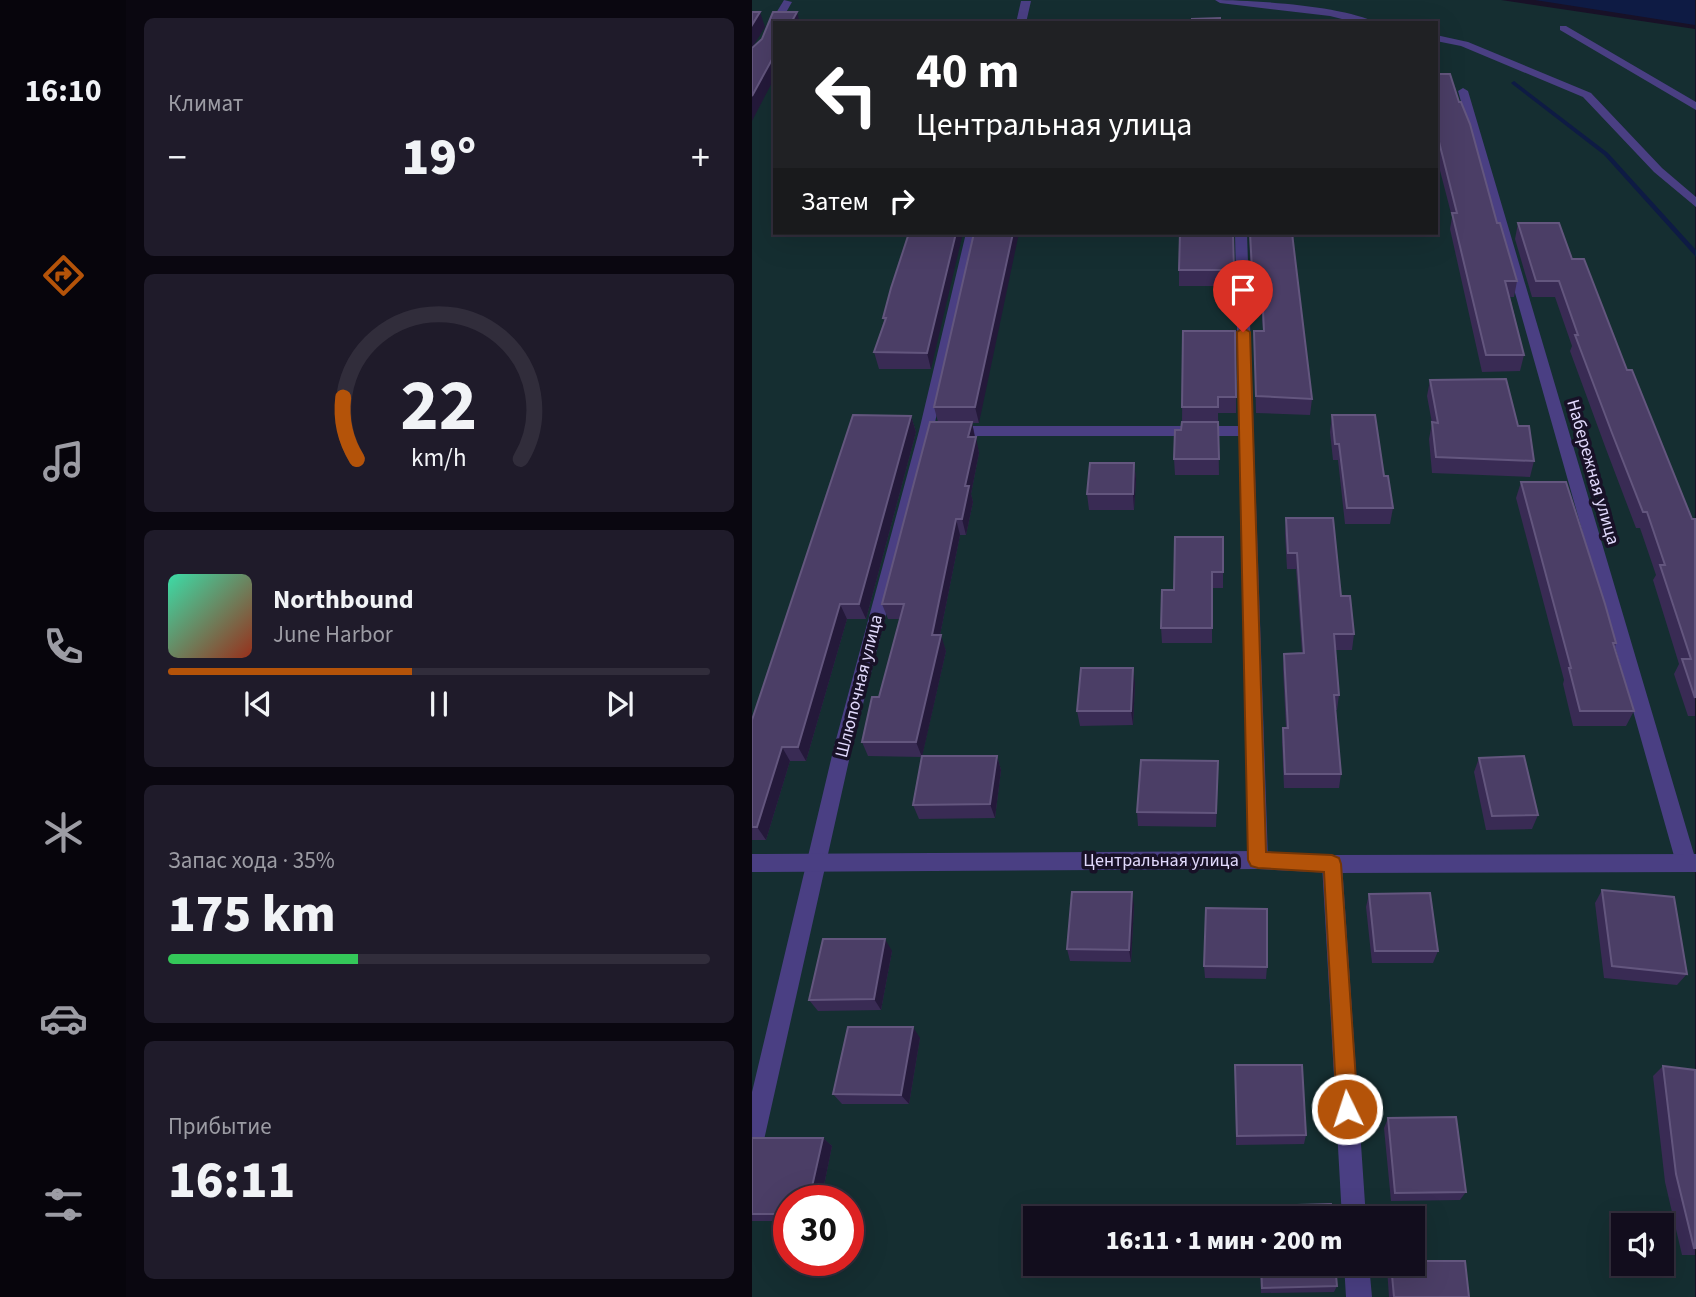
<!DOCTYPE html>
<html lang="ru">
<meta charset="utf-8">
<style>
body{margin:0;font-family:"Source Sans 3",sans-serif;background:#1f1b2a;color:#f1f3f6;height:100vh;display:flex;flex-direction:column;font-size:26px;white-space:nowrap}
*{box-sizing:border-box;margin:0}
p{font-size:23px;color:#9c9ca4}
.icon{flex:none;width:38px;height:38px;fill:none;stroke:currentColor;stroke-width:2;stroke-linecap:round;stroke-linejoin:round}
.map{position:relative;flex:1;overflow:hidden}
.details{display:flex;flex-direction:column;gap:18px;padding:18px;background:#0a0710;width:626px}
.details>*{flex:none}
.hud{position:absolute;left:21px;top:21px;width:665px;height:214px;border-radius:0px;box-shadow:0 7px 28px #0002,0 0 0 2px #312d3b;background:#202124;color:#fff;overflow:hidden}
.controls{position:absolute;left:859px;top:1213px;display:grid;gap:14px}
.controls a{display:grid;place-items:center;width:63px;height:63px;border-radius:0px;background:#120d1d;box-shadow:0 7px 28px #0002,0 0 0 2px #312d3b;font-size:35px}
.speed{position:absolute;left:21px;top:1185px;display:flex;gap:14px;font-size:35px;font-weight:700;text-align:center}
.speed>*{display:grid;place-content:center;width:91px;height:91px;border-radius:50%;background:#120d1d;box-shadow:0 7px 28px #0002,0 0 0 2px #312d3b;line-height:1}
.speed .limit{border:10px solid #d22;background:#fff;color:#111}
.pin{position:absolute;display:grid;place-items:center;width:60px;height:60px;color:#fff;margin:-72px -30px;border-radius:50% 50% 50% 0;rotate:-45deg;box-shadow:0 0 7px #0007}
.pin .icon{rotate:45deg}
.me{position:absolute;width:77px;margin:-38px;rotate:356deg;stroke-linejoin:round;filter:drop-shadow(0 0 5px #0008)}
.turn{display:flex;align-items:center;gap:24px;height:147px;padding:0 28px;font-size:32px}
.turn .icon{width:91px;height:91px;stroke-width:2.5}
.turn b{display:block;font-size:49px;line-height:60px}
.then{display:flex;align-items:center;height:66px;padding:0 28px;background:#0003;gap:14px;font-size:26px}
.big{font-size:52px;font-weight:800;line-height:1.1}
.details .card{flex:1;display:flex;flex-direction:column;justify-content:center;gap:10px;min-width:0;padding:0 24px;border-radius:10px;background:#1f1b2a}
.details .dial{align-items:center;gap:0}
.dial svg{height:182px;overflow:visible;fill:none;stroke:#312d3b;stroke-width:7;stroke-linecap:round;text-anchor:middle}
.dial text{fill:#f1f3f6;stroke:none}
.song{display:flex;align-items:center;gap:21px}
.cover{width:84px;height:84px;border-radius:10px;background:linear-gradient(135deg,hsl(160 70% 55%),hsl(10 70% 35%))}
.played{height:7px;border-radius:4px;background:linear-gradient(90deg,#b45309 45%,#312d3b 45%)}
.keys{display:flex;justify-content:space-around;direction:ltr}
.heat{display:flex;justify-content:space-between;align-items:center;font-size:38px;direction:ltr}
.charge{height:10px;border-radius:5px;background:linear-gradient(90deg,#34c759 35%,#312d3b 0)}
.trip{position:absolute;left:271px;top:1206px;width:402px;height:70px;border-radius:0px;background:#120d1d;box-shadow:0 7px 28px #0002,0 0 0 2px #312d3b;font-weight:800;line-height:70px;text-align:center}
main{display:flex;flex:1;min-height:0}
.menu{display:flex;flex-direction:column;width:126px;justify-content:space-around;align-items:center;background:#07050c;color:#9c9ca4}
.menu .icon{width:49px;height:49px}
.menu .active{color:#b45309}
.menu b{font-size:32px;color:#f1f3f6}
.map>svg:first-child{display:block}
.green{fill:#152e31;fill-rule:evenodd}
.water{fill:#0e1b44}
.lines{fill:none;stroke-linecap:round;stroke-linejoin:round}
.stream{fill:#0e1b44;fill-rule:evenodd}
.minor{fill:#4a3f83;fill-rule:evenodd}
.tertiary{fill:#4a3f83;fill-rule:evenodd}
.wall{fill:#392b54}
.shaded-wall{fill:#24193a}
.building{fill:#4b3e66;stroke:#63567e;stroke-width:2}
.route{fill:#b45309;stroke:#753606;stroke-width:2}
.labels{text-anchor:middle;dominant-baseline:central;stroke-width:7;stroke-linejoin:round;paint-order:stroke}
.street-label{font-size:18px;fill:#e2dafd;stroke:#181127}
</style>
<main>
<nav class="menu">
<b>16:10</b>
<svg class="icon active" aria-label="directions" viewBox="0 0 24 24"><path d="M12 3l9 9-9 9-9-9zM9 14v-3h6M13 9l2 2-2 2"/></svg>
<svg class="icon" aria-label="music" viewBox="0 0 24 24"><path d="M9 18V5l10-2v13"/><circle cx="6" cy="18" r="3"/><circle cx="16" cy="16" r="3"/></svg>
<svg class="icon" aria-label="phone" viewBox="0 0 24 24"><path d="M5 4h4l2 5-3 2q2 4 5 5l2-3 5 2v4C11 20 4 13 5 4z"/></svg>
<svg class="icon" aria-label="climate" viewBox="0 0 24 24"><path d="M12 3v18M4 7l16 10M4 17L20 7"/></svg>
<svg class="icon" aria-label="car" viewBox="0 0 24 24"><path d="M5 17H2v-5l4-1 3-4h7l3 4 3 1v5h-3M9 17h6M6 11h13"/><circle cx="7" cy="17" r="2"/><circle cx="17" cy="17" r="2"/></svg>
<svg class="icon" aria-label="filters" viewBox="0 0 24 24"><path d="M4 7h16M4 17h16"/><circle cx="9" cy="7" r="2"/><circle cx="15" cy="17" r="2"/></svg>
</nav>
<section class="details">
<div class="card"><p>Климат</p>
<div class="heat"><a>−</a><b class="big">19°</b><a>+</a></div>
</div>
<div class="card dial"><svg viewBox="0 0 100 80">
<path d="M14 69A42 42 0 1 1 86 69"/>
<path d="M14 69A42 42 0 0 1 8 42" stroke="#b45309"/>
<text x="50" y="56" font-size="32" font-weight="700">22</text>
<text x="50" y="72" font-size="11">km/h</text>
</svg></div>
<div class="card">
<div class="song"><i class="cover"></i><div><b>Northbound</b><p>June Harbor</p></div></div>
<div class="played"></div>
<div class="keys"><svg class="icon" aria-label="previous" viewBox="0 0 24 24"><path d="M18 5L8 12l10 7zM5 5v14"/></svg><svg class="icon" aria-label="pause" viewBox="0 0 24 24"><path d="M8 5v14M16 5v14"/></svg><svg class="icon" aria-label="next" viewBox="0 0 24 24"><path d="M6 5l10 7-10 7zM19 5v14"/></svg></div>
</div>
<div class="card"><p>Запас хода · 35%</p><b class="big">175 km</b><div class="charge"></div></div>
<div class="card"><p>Прибытие</p><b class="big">16:11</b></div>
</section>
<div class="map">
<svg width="944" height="1297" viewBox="0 0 944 1297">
<rect width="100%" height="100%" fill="#181127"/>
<path class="green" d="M0,0H749L943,29V1297H0ZM23,23H684V233H23ZM37,1200H96V1260H37ZM284,1218H662V1264H284ZM872,1225H910V1264H872Z"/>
<path class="water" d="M783,0H943V25Z"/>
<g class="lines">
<path class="stream" d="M762,81L856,153L944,250V257L852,155L760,84L759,83Z"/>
<path class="minor" d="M32,0L40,2L28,23L20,25L18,23Z
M463,0C499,0 595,6 624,23H606L578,16L468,3Z
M269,1H279L274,23H264Z
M808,26H814L944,102V110L808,30Z
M684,35L716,42L839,93L910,168L944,197V207L902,172L831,97L709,46L684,41Z
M711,88L716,91L944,861L941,869L934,872L927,869L924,863L706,91Z
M214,233H226L181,431L100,747L12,1140L8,1148L0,1152V1092L82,747L167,431Z
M483,233H495L516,860L513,866L506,869L499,866L496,860L487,436H200L193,431L200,426H487Z
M580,855L587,858L590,864L614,1218H590L570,864L573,858Z
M592,1264H617L620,1297H594Z"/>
<path class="tertiary" d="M506,851L580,855L944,854V872L580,873L506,869L0,872V854Z"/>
</g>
<path class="wall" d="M684,74L707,102L745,223L765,281L762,297H758L772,355L768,371L730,372L698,229L700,217L684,155Z
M766,223L820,259L875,370L940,519H943V716H936L922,674L927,664L901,580L904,575L888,528H884L854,449L818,351L820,346L803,297H780L763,239Z
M157,233L179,369H127L122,352L132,321L131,318Z
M222,233L227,423H220L227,453L219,494L221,502L214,535H208L188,635L194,651L170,756H245L249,770L243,818L167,819L161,805L170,757L116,756L110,742L127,697L148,619H136L130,604L186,422L182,407Z
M481,233V286H427V270Z
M497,233H542L541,243L560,399L558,415L504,413L502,331H511L508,286H499Z
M431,331L484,397V413H466L467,475H423L422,459L430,422Z
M678,380L766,426L782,461L778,477L680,473L677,439L680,423L675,396Z
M580,415L632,476L641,508L638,524H593L586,460H581L578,432Z
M159,416L164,432L114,619H95L54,761H38L14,840H0V720Z
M382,463L384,479L382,510H337L335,494Z
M769,482L864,643L863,647L882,711L874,726H821L811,684L812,680L764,498Z
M534,518L589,596L602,634L600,650H583L587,695L585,710H584L589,774L587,788H532L530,742L531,728H534L531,669L532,654L550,653L544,569H535L533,534Z
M471,537V588H460V643H410L409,628L422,590Z
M383,683L381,725L328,726L325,711Z
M727,758L786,815L780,829L734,830L722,772Z
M466,775L464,827L386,826L385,812Z
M850,890L935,974L925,985L852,978L843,903Z
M617,894L686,951L681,963H620L614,907Z
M382,905L379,962L318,961L315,949Z
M140,951L129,1010L66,1011L57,1000Z
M452,966L515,967L514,979L453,978Z
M168,1038L157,1104H90L81,1094Z
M911,1066L943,1070V1255H930L913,1182L901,1076Z
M483,1076L554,1135L552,1144L484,1145Z
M636,1118L714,1192L708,1200L639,1201L632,1128Z
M0,1138H71L80,1146L69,1200H37V1221H0Z
M508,1264H583L585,1286L582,1292L509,1293Z
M637,1264H662L717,1297H637L635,1268Z"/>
<path class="shaded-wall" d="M8,12L13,27L0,48V25Z
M45,12L48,23H39Z
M23,54V77L0,121V96Z
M204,233H211L179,369L175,353Z
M261,233H267L227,423L223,407Z
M159,416L164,432L114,619L107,604Z
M220,422L223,439L216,437Z
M224,437L227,453L219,494L221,502L214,535L210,519L213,486Z
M382,463L384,479L382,510L381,494Z
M204,519L208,535L185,650L180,635Z
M88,604L95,619L54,761L46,747Z
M189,635L194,651L170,757L164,742Z
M381,668L383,683L381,725L379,711Z
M30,747L38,761L14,840L5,827Z
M245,756L249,770L243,818L238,804Z
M380,892L382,905L379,962L377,950Z
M133,939L140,951L129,1010L122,999Z
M161,1027L168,1038L157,1104L149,1095Z
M71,1138L80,1146L69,1200H57Z"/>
<path class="building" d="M0,12H8L0,25Z
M21,12H45L39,23H23V54L0,96V48L10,39Z
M468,18V23H440V19Z
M684,74H698L707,102H709L718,124L745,223H748L765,281H753L772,355H734L700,213H705L684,130Z
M766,223H807L820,259H832L875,370H880L940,519H943V698L930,659H939L908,565H913L895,512H891L860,433L823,335H826L807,281H784Z
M157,233H204L175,353L122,352L134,318H131L139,288Z
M222,233H261L223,407H182Z
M428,233H481L482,270H427Z
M498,233H540L560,399L504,396L502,331H512L509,269H500Z
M431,331H483L484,397H466V407H430Z
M754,379L766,426H777L782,461L684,457L680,422L686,423L678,380Z
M101,415L159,416L107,604H88L46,747H30L5,827H0V720Z
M580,415H623L632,476H636L641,508H595L587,444H583Z
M178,422H220L216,437H224L213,486H217L210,519H204L180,635H189L164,742H110L120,697H127L152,604H130Z
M430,422H466L467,459H422L423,430H429Z
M338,463H382L381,494H335Z
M769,482H814L853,604L864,643H861L882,711H828L817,668H819Z
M534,518H581L589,596H598L602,634H582L587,695H582L589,774H533L531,728H536L532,654L552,653L545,553H536Z
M423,537H471V572H460V628H409L410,590H422Z
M329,668H381L379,711H325Z
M170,756H245L238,804L161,805Z
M772,756L786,815L740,816L727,758Z
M389,760L466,761L464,813L385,812Z
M850,890L922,897L935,974L860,966Z
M320,892H380L377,950L315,949Z
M678,893L686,951H623L617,894Z
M454,908L515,909V967L452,966Z
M71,939H133L122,999L57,1000Z
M96,1027H161L149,1095L81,1094Z
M483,1065H550L554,1135L485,1136Z
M911,1066L943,1070V1248H942L924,1174Z
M704,1117L714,1192L643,1193L636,1118Z
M0,1138H71L57,1200H37V1214H0Z
M579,1204L580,1218H508V1206Z
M662,1261H713L717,1297H642L639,1264H662Z
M509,1264H583L585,1286L510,1288Z"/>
<path class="route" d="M491,328L498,332L514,852L580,855L587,858L589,864L606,1109L603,1116L595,1120L588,1116L585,1109L572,872L506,868L499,866L496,860L485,332Z"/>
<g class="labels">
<g class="street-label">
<text transform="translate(841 472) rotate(74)">Набережная улица</text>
<text transform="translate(107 686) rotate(-76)">Шлюпочная улица</text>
<text x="409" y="860">Центральная улица</text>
</g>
</g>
</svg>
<div class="controls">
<a><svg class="icon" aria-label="sound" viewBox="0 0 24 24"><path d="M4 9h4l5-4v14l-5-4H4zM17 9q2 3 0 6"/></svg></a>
</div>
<div class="speed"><div class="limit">30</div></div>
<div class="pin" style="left:491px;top:332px;background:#d93025"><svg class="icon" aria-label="arrive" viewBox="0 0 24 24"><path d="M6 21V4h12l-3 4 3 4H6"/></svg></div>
<svg class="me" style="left:595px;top:1109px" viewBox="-20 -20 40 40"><circle r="17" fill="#b45309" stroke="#fff" stroke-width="3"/><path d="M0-11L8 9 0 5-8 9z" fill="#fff"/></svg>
<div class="trip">16:11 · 1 мин · 200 m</div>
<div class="hud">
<div class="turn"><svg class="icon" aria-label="left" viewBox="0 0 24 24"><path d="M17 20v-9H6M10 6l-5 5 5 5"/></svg><div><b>40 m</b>Центральная улица</div></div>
<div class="then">Затем<svg class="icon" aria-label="right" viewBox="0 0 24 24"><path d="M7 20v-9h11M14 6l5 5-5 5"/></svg></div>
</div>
</div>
</main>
